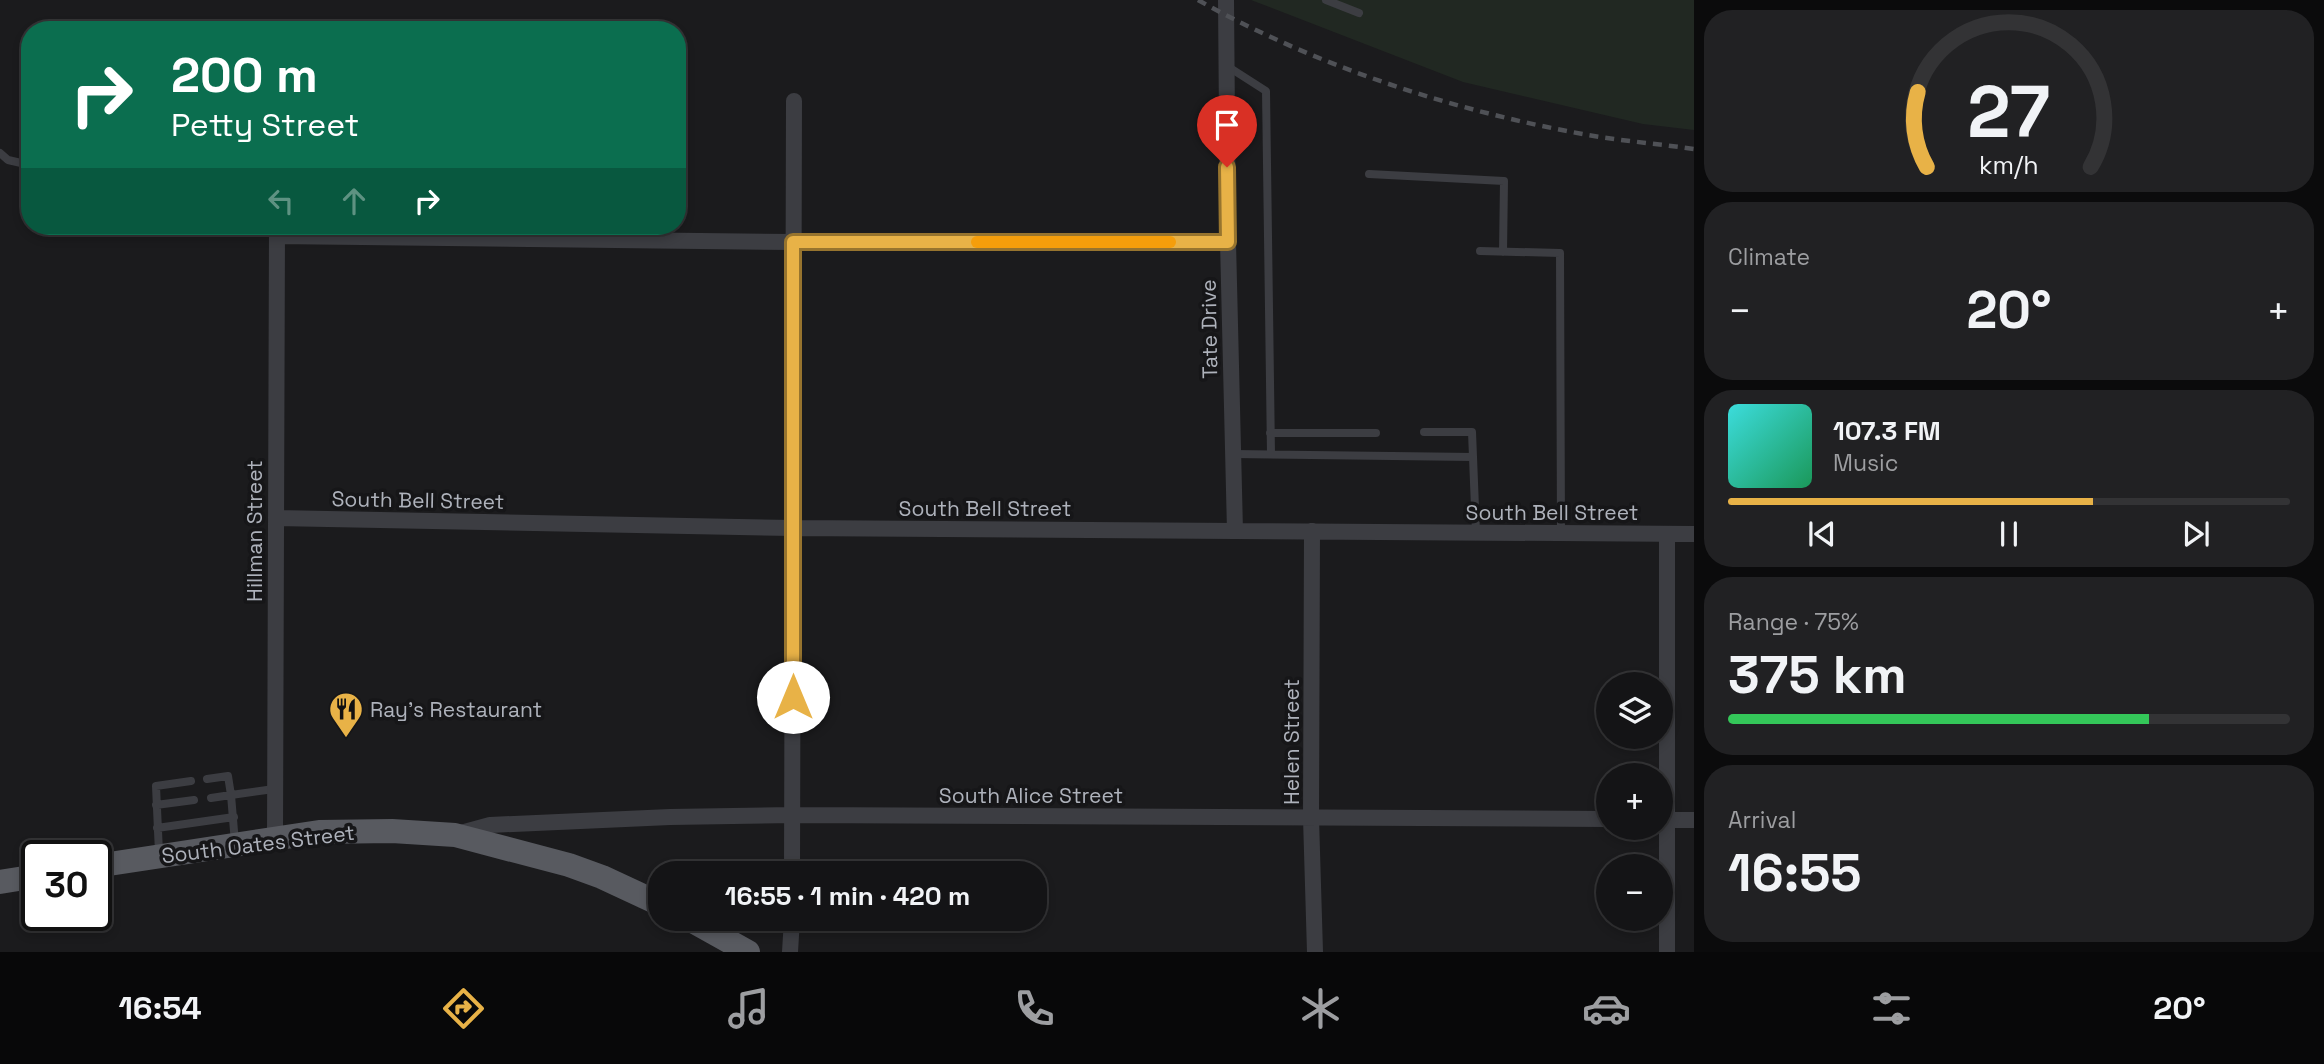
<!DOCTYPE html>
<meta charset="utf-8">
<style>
body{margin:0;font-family:"Space Grotesk",sans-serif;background:#212123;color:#f1f3f6;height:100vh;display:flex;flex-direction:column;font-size:26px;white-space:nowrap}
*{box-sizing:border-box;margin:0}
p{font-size:23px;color:#9d9ea1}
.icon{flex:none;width:38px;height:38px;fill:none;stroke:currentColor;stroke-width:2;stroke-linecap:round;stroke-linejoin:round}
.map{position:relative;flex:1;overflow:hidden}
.sheet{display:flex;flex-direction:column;gap:10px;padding:10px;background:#0b0b0c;width:630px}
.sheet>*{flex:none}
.hud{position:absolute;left:21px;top:21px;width:665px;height:214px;border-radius:28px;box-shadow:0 4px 10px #0003,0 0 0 2px #333335;background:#0b6e4f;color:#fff;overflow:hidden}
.fabs{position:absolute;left:1596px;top:672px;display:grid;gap:14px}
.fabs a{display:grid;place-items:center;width:77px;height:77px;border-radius:50%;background:#141416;box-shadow:0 4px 10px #0003,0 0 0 2px #333335;font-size:35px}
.speed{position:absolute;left:21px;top:840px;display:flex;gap:14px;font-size:35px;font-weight:700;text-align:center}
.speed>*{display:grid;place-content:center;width:91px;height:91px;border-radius:50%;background:#141416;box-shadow:0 4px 10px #0003,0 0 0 2px #333335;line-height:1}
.speed .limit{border:4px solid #111;border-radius:10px;background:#fff;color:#111}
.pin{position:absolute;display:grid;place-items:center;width:60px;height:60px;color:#fff;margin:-72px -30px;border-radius:50% 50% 50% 0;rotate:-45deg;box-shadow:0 0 7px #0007}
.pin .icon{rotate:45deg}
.me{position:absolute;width:77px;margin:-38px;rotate:0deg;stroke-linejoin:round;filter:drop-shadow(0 0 5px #0008)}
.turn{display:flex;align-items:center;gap:24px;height:147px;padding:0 35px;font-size:32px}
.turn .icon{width:91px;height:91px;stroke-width:2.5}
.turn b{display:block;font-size:49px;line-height:60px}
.lanes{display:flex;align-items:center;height:66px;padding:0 35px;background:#0003;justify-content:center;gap:35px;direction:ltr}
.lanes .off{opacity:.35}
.big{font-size:52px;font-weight:800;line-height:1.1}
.sheet .tile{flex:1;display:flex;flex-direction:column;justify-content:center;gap:10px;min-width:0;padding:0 24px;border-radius:28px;background:#212123}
.sheet .dial{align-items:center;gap:0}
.dial svg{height:182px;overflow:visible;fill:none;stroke:#333335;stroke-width:7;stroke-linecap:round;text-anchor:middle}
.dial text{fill:#f1f3f6;stroke:none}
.song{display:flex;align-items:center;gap:21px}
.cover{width:84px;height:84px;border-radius:10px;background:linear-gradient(135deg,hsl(180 70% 55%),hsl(150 70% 35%))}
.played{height:7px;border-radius:4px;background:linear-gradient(90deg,#e8b247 65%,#333335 65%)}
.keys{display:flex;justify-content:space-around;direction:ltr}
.heat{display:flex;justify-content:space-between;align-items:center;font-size:38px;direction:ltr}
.charge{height:10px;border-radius:5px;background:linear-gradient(90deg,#34c759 75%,#333335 0)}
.trip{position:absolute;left:648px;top:861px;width:399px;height:70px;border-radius:28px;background:#141416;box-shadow:0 4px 10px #0003,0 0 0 2px #333335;font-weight:800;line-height:70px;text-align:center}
.menu{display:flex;height:112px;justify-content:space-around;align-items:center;background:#080809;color:#9d9ea1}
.menu .icon{width:49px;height:49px}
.menu .on{color:#e8b247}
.menu b{font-size:32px;color:#f1f3f6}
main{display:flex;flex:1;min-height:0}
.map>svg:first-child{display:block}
.green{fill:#212822}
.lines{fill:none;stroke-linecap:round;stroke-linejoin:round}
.lane{stroke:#3c3d42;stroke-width:8}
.street{stroke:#3c3d42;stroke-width:16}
.primary{stroke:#585a60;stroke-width:24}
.rail{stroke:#4f5156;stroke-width:4.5;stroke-dasharray:9 7;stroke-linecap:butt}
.route-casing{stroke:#97742e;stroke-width:18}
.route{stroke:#e8b247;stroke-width:12}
.slow{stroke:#f59e0b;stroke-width:12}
.labels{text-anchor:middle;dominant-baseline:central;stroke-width:7;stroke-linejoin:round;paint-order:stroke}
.street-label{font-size:21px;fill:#aeb2bb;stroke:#161618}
.poi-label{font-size:21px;fill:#aeb2bb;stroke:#161618;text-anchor:start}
</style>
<main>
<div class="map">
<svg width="1694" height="952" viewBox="0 0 1694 952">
<rect width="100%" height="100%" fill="#1b1b1d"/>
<path class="green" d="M1251,0H1694V130L1643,124L1463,82Z"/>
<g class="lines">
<path class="lane" d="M1326,0L1359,13
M1227,66L1266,91L1271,454
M0,153L8,160L30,165
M1369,174L1504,181L1503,252
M1480,251L1560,253L1561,533
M1424,432H1472L1473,457
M1270,433H1376
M1233,454L1473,457L1476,533
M207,779L228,776L231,795L211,798
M156,805L194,800
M157,828L234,817
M235,843L231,795L274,789
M159,853L156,786L191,781"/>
<path class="street" d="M1226,0L1228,242L1235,531
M277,236L793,242H1228
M276,518L792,528L1694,534
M1312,531L1311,818L1315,952
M1661,820H1694
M457,834L490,825L670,817L793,815L1608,819
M275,837L277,227
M792,873L794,101
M790,952L792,919
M1667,952V534"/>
<path class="primary" d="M96,866L319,832L392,831L455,835L569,865L602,877L660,904
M0,882L37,876
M689,919L748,952"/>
<path class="rail" d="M1198,0C1318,67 1454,111 1588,135C1623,141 1659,144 1694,149"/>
</g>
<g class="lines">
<g class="route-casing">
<path id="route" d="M793,697V242H1228L1227,167"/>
</g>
<use href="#route" class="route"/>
<path class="slow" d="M977,242H1170"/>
</g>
<defs>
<g id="restaurant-pin" transform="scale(1.75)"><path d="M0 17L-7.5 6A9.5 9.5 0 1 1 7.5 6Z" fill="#e8b247" stroke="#161618"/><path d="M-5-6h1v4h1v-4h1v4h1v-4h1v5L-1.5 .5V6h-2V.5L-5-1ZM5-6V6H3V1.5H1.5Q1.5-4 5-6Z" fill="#111"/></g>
</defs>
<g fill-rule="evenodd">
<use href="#restaurant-pin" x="346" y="709"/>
</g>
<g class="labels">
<g class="street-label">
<text transform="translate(1209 329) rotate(-91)">Tate Drive</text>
<text transform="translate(418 500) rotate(1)">South Bell Street</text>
<text x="985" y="508">South Bell Street</text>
<text x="1552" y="512">South Bell Street</text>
<text transform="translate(254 531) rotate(-90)">Hillman Street</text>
<text transform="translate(1291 742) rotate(-90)">Helen Street</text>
<text x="1031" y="795">South Alice Street</text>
<text transform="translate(258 844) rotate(-7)">South Oates Street</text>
</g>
<g class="poi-label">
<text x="370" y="709">Ray's Restaurant</text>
</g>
</g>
</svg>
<div class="fabs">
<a><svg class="icon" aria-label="layers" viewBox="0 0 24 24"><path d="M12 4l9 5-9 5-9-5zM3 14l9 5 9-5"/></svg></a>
<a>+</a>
<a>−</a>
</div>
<div class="speed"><div class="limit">30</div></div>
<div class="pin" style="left:1227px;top:167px;background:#d93025"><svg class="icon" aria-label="arrive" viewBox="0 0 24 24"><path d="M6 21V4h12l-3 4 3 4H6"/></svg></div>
<svg class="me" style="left:793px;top:697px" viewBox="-20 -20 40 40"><circle r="19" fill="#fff"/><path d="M0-13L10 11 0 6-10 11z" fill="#e8b247"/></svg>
<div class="trip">16:55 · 1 min · 420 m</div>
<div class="hud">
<div class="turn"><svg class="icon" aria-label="right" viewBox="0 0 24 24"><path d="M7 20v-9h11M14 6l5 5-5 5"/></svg><div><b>200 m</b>Petty Street</div></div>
<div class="lanes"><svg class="icon off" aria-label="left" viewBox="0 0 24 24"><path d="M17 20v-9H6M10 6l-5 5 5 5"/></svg><svg class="icon off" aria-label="ahead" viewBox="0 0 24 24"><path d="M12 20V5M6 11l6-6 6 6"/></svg><svg class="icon" aria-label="right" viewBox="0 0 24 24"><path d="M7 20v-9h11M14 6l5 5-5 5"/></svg></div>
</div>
</div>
<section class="sheet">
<div class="tile dial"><svg viewBox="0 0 100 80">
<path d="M14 69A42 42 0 1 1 86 69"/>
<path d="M14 69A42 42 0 0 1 10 36" stroke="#e8b247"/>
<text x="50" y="56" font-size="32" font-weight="700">27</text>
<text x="50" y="72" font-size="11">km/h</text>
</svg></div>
<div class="tile"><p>Climate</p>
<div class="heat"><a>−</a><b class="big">20°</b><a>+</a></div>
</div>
<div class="tile">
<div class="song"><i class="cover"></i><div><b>107.3 FM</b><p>Music</p></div></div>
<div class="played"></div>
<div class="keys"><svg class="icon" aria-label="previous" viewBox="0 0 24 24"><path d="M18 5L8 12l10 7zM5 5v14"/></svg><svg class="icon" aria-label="pause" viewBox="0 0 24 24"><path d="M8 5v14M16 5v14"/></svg><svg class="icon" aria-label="next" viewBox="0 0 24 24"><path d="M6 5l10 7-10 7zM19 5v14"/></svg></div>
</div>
<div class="tile"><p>Range · 75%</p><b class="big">375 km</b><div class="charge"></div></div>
<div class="tile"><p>Arrival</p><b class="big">16:55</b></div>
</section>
</main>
<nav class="menu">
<b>16:54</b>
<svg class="icon on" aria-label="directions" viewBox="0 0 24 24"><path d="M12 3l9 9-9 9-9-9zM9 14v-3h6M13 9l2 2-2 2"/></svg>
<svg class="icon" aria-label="music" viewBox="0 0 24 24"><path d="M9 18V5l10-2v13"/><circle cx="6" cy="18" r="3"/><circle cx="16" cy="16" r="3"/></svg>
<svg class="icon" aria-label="phone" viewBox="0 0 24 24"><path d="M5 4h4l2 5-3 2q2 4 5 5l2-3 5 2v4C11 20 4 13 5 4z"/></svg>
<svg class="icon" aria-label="climate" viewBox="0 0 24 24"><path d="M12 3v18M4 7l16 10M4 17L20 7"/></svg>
<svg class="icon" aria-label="car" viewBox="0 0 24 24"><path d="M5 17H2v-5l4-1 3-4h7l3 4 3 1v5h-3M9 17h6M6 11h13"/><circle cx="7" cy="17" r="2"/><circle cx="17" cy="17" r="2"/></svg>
<svg class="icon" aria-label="filters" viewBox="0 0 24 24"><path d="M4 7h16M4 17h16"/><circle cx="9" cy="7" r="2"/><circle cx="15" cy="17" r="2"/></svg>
<b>20°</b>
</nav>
